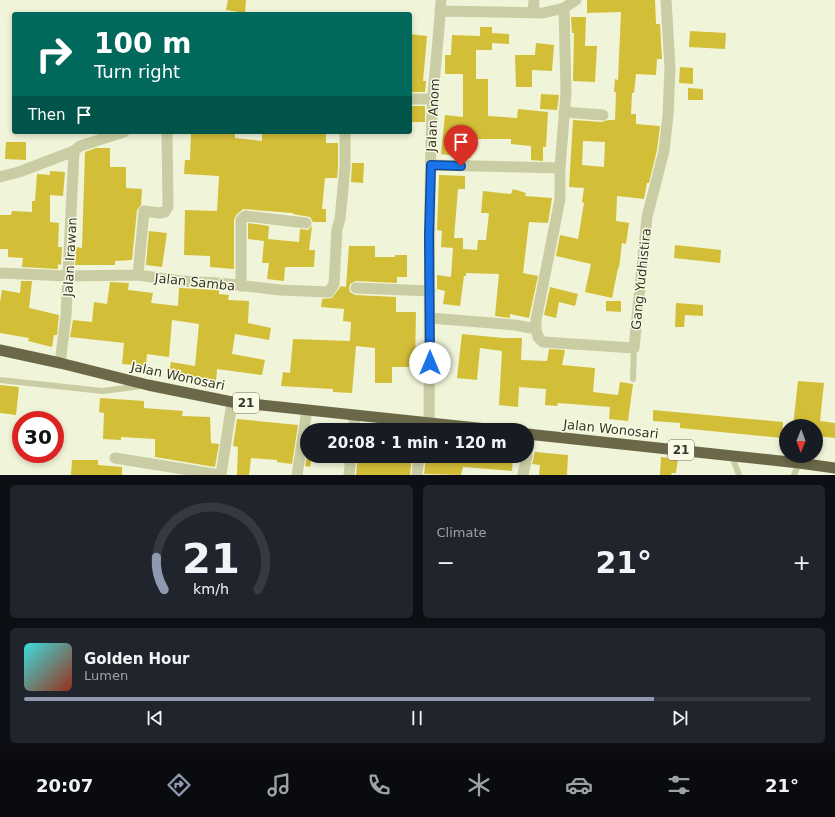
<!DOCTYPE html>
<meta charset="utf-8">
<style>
body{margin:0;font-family:"DejaVu Sans",sans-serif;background:#20242c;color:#f1f3f6;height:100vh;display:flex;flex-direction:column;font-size:15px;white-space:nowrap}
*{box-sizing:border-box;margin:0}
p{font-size:13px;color:#9ea1a6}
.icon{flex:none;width:22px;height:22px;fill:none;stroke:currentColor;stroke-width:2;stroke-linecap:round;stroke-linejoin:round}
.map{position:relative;height:475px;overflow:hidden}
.details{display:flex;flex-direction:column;gap:10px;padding:10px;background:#0d0f14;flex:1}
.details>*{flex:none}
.banner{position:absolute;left:12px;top:12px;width:400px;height:122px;border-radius:4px;box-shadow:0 2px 6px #0003;background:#00695c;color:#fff;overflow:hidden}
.needle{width:26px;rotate:181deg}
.buttons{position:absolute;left:779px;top:419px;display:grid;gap:8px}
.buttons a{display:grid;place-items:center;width:44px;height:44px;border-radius:50%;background:#171b24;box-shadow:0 2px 6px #0003;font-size:20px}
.speed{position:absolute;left:12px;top:411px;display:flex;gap:8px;font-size:20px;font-weight:700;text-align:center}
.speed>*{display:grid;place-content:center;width:52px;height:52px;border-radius:50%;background:#171b24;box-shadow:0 2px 6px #0003;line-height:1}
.speed .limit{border:6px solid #d22;background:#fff;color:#111}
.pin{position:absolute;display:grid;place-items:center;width:34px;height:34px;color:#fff;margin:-41px -17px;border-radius:50% 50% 50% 0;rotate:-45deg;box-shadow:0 0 4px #0007}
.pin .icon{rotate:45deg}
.me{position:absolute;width:44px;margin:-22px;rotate:0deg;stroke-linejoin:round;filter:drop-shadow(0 0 3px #0008)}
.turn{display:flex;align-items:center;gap:14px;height:84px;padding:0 16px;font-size:18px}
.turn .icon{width:52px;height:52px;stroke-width:2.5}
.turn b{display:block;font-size:28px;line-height:34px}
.then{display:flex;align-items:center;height:38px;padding:0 16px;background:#0003;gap:8px;font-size:15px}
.big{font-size:30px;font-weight:700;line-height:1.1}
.details .card{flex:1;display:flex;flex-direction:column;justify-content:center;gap:6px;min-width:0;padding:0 14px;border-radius:6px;background:#20242c}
.details .dial{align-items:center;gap:0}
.dial svg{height:104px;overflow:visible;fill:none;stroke:#363941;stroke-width:7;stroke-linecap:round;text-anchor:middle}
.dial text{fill:#f1f3f6;stroke:none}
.song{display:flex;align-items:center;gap:12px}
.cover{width:48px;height:48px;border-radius:6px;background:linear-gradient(135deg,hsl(180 70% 55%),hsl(10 70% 35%))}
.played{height:4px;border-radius:2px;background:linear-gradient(90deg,#8f9ab1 80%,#363941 80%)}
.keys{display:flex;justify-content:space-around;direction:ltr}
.heat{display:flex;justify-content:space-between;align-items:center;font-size:22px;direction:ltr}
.details .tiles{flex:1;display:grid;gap:10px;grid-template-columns:1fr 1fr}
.card:last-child{grid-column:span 2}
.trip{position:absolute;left:300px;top:423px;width:234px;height:40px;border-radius:20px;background:#171b24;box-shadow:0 2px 6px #0003;font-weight:700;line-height:40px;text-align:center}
.menu{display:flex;height:64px;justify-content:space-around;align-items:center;background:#090b0e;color:#9ea1a6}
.menu .icon{width:28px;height:28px}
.menu .current{color:#8f9ab1}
.menu b{font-size:18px;color:#f1f3f6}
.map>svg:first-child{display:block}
.building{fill:#d3be38;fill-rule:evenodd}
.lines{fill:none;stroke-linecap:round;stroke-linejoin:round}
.service{stroke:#cacda3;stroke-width:6}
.minor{stroke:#cacda3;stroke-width:11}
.trunk{stroke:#6a6848;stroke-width:11}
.route-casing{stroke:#114b97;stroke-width:10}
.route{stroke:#1a73e8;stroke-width:7}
.labels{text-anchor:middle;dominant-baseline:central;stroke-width:3;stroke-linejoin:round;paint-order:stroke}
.shield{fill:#f8fbe5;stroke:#71715f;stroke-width:1}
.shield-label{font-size:12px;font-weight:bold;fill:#373626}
.street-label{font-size:13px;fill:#373626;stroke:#f8fbe5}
</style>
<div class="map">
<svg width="835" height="475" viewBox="0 0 835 475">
<rect width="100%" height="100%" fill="#f0f4d8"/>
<path class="building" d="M228,0H246L245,13L226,10Z
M587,0H655L656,24H660L662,59H657L656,75L636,74L634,93H632L631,114H636V124L660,126L657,150L649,183H647L644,199L617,196L616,221L629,223L626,244L622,243L619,268H618L612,298L585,292L591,264L556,256L560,235L578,239L584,203L582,202L584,188L569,187L573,120L602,122L608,120H615L616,92H614L615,79L618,80L621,12L587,13ZM583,141L605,142L604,167L582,165Z
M571,17H586L585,46H597L595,82L573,81L574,33H572Z
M480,27H492V33L509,34V44L492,43V50H476V79H488V116L517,118L518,109L548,112L546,147H543V161L531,160V146L511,144V139H473L471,158L441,154L445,115L463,117V74H445V55H451L452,35L480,36Z
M690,31L726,33L725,49L689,47Z
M410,34L427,36L423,81H426L425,92H412V90L410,89Z
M536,43L554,45L552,71L532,70V87H516L515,55H535Z
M680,67L693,68V84L679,83Z
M688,88L703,89V100H688Z
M541,94L559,95L557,110L540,109Z
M411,106H425V122H411Z
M191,132H235V138L262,141V132H326V143H338V167L337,178H325L322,209H326V222H313L310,217L293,214V213L243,209L236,215L234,220V269L210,267V256L184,255L185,210L217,211L219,176L184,174L185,160H190Z
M6,142H26V160L5,159Z
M96,148H110V167H126V188L142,189L141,205L137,210L132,260L115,261V265H75L76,247L82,248L85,152Z
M352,163H364L363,183L351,182Z
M50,171L65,172L63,196L50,195V222L59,223L58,247H62L61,265L58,264V269L22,267L23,258L8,257V249H0V215H11L12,211L32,212V201H35L37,174L50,175Z
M439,175L465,176V189H458L454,238H463V249L477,250L478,240H486L489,213H481L483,191L511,194L513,189L526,193L525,196L552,198L548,223L529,222L523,273L538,276L529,318L510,314V318L495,316L499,274L466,273V276H464L460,306L443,304L445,291L437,289V275L451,277L453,248L441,247L442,231L437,230Z
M248,223L269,226L268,239L299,242L300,229L308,230L312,226L309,250H315L314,267H285L284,281L267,279L269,263H262L264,241L248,239Z
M149,231L167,233L162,267L146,265Z
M675,245L721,250L720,263L674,258Z
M349,246H375V257H395V255H407V277H397V283L356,281L350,284L349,288L350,292L355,295L396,297V312H416L415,367H392V383H375V348L356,346L352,393L333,392V389L281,386L283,372L290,373L293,339L350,341L351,322L343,321L344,309L321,307L322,299L332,298L341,286L346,287Z
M21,281H32L29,308L59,315L57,335H54L52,347L28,341L29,338L0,333V302L2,290L20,293Z
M110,282L129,283L128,290L153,293L151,303L178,306L179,288L219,290V294L229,295L228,300L249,301L248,323L271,328L269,340L235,334L232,354L265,360L262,375L217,369L216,381L196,379V377L169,373L171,362L195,366L199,324L172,320L169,357L147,354L146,366L122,364L124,343L70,337L73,320L92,322L94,302L107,304Z
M550,287L578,294L575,306L559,302L556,318L544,315Z
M606,301H621V312L606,311Z
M676,303L703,305V316L685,315L684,327H675Z
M462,334L503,338H522L521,360L547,361L549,349L565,350L562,365L595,368L593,392L618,395L620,382L633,384L628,421L609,419L610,407L558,403L557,406L545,405L546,389L519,387L518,407L499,405L502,351L480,348L477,380L457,378Z
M798,381L824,383L820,421L835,423V438L816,436V426H793Z
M0,385L19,387L16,415L0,413Z
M100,398L144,401V408L183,411L182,416L210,417L211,443L219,444L215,467L155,457V439L121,437V440L103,439L104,413L99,412Z
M653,410L783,422L782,438L680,428V423L653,421Z
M237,419L298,425L292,464L277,462V460L251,458L249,475H237L238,447L233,446Z
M535,452L568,455L567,475H539L540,465L532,464Z
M307,456H312L310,467L305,466Z
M358,456H412L410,475H356Z
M426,456H464L476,458V456H513L512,471L463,467L461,475L424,474Z
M661,457L678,459L676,473H672L671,475H660Z
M72,460H98V465L122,467V475H71Z"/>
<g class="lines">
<path class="service" d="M633,379L634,348
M0,380L103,391L141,386
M732,456L739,475
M794,475L799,463"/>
<path class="minor" d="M440,11L543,13L564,8L576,0
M533,13L534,0
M410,99H433
M564,112L603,115
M431,165L560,168
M0,177L19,172L74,151L80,146L124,132
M0,273L68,276L138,275L181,281L220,283L280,290L329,292L334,284L337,229L340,219L345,167V132
M138,275L144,211L159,213L165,212L168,207L167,132
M241,286V220L245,216L306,223
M356,288L430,291
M430,318L515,325L536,329L538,337L543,342L634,348L647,217L664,151L668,115L670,68L666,0
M536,329V320L560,199V168L566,92L564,8
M60,363L66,316L74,151
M429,422C430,319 428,216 432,112C434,75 439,37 441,0
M353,430L355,415
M527,454L531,434
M115,458L220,475
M221,475L232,402
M297,475L307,410
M349,475L351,456
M417,475L419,456
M523,475L527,456"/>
<path class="trunk" d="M0,350L60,363L148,385L232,402L496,430
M527,434L799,463L835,468"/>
</g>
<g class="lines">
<g class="route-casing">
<path id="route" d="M430,363L429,236L431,165L461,166"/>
</g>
<use href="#route" class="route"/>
</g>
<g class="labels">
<g class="shield">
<rect x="233" y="393" width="26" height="20" rx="3"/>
<rect x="668" y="440" width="26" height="20" rx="3"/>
</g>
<g class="shield-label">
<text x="246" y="403">21</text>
<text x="681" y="450">21</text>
</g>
<g class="street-label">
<text transform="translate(433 115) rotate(-87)">Jalan Anom</text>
<text transform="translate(70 257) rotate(-87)">Jalan Irawan</text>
<text transform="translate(641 279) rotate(-84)">Gang Yudhistira</text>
<text transform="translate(195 282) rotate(6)">Jalan Samba</text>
<text transform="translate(178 376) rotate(12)">Jalan Wonosari</text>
<text transform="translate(611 429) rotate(6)">Jalan Wonosari</text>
</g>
</g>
</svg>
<div class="buttons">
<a><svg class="needle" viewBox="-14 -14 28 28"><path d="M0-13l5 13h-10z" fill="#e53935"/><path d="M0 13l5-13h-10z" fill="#9ea1a6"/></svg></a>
</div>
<div class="speed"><div class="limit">30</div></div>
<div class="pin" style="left:461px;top:166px;background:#d93025"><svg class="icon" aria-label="arrive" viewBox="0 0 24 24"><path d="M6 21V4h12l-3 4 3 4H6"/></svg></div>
<svg class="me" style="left:430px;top:363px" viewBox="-20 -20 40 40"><circle r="19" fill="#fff"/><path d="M0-13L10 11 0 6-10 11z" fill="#1a73e8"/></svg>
<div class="trip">20:08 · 1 min · 120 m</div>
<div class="banner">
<div class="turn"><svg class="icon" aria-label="right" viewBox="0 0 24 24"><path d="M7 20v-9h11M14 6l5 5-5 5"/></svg><div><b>100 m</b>Turn right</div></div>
<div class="then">Then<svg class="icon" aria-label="arrive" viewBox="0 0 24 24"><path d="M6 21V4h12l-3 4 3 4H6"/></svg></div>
</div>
</div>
<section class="details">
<div class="tiles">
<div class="card dial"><svg viewBox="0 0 100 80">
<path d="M14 69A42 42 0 1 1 86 69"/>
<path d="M14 69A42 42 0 0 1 8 44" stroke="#8f9ab1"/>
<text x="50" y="56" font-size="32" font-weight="700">21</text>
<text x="50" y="72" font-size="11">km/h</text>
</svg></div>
<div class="card"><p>Climate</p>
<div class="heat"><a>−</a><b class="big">21°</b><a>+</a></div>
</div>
<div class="card">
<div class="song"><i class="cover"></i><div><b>Golden Hour</b><p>Lumen</p></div></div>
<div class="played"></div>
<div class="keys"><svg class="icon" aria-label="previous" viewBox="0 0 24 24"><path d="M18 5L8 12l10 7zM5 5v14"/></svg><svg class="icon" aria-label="pause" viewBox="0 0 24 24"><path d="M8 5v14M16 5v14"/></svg><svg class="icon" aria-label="next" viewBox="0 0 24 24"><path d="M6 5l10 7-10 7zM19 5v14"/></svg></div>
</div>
</div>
</section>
<nav class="menu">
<b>20:07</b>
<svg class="icon current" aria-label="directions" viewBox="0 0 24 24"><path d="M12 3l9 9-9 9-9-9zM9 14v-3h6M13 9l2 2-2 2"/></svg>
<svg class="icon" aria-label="music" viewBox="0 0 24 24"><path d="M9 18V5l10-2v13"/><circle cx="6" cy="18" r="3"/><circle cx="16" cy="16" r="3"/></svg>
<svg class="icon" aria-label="phone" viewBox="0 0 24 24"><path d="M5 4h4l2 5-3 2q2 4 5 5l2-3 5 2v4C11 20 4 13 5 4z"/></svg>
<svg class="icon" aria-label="climate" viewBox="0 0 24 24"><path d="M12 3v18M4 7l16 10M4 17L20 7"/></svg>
<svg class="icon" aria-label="car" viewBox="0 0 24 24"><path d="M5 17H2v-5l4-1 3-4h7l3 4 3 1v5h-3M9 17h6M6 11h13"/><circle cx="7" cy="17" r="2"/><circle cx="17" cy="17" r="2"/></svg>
<svg class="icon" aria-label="filters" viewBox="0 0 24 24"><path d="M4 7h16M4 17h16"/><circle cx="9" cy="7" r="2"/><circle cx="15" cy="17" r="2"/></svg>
<b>21°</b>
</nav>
